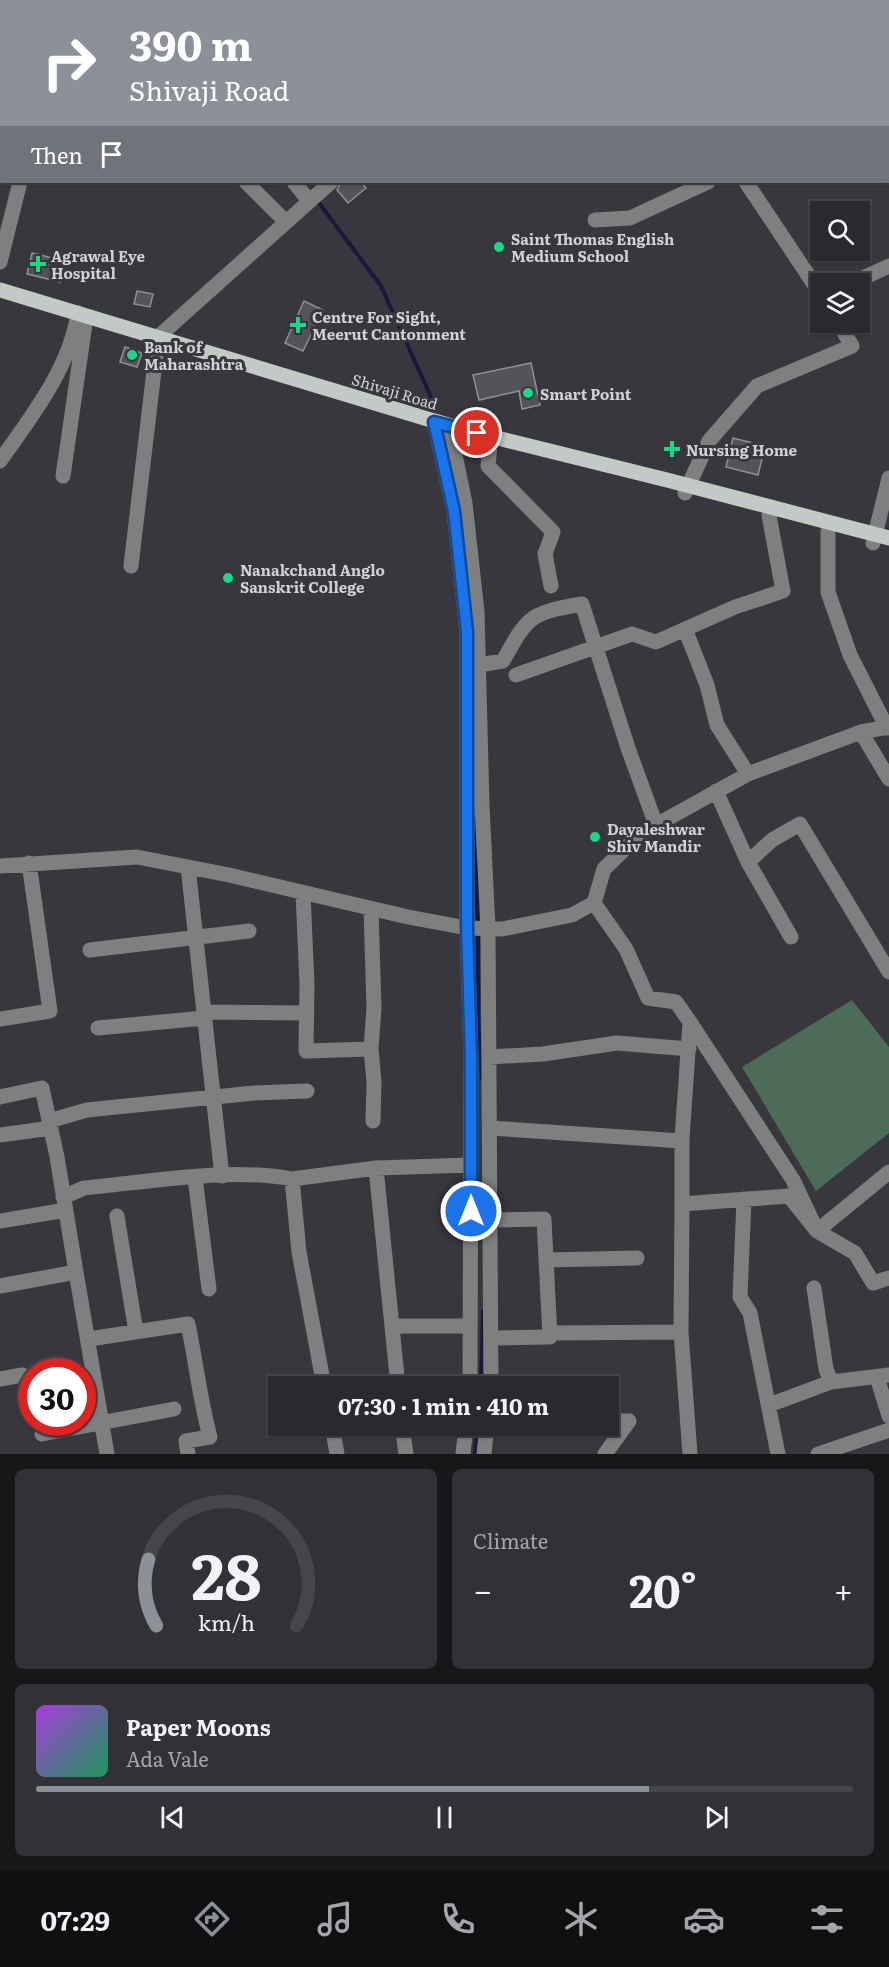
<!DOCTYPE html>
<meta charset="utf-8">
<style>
body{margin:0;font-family:Literata,serif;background:#313136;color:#f1f3f6;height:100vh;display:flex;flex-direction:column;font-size:22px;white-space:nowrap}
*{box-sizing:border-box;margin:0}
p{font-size:20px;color:#a5a6aa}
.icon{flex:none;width:33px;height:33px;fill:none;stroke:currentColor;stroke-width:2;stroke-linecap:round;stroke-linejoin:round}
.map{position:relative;height:1454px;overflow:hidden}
.panel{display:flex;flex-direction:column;gap:15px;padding:15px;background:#171719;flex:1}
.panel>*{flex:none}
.top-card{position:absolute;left:0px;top:0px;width:890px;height:183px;box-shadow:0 2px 4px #0004,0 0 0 2px #45454a;background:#8c9099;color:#fff;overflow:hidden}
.controls{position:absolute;left:810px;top:201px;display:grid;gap:12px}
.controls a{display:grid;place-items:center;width:60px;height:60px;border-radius:0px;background:#29292e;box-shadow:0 2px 4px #0004,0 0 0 2px #45454a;font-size:30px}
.speed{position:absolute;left:18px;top:1358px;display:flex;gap:12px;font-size:30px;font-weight:700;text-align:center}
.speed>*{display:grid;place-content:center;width:78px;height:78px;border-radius:50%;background:#29292e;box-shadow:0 2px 4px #0004,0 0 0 2px #45454a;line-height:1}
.speed .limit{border:9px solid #d22;background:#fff;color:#111}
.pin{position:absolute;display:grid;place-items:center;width:51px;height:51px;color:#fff;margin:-26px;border:3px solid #fff;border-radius:50%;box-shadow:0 2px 6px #0007}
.me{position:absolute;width:66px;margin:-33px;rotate:0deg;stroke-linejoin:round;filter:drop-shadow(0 0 4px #0008)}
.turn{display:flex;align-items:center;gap:21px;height:126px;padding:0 30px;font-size:27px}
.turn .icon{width:78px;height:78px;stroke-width:2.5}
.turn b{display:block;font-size:42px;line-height:51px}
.then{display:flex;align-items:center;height:57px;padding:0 30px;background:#0003;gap:12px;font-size:22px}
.big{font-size:45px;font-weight:700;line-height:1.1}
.panel .card{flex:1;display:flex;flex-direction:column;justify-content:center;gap:9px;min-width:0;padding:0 21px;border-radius:9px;background:#313136}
.panel .dial{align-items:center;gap:0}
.dial svg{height:156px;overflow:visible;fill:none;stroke:#45454a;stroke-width:7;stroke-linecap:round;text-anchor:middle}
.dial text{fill:#f1f3f6;stroke:none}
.song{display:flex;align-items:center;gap:18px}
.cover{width:72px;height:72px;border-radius:9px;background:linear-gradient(135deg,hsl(280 70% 55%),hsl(150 70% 35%))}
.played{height:6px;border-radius:3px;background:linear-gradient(90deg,#8c9099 75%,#45454a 75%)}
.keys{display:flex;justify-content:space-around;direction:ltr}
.heat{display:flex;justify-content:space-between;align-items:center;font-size:33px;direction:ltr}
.panel .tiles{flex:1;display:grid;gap:15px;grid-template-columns:1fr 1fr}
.card:last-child{grid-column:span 2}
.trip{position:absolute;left:268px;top:1376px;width:351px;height:60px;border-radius:0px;background:#29292e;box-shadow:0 2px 4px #0004,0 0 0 2px #45454a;font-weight:700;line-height:60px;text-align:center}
.tab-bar{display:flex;height:96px;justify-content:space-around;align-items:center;background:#101012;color:#a5a6aa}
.tab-bar .icon{width:42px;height:42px}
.tab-bar .selected{color:#8c9099}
.tab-bar b{font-size:27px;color:#f1f3f6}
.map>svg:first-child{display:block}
.green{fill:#4d6b59}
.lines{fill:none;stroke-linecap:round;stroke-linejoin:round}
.stream{stroke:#1c183b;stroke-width:4}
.building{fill:#535359;stroke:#8f8f96;stroke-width:1.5}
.minor{stroke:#7d807e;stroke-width:15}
.major{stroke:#c3c9c5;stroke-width:15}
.route-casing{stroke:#114b97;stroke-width:15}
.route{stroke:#1a73e8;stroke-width:10}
.poi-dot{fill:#19d989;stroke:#37373d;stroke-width:2}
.labels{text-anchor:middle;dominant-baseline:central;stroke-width:6;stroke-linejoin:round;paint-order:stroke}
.poi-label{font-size:15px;font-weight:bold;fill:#d2d2d6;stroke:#37373d;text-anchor:start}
.street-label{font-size:15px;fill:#d2d2d6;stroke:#37373d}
</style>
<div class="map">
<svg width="889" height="1454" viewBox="0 0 889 1454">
<rect width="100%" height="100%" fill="#37373d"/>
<path class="green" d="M852,1000L889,1047V1133L816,1191L742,1067Z"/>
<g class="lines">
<path class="stream" d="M119,0L121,2
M316,199L381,286L436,408
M474,819L478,926
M478,933V1021L482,1079
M481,1386L483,1311
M475,1454L478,1425"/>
</g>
<path class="building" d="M341,182H361L366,188L348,203L337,190Z
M32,253L65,261L60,282L27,274Z
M137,291L153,294L150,307L134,304Z
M304,301L323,310L303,351L285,343Z
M125,347L142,353L137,367L120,362Z
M531,363L540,405L522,409L519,391L479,400L473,375Z
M733,438L765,446L758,475L726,467Z"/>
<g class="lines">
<path class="minor" d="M106,0L107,2
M346,0V2
M793,0V2
M877,0L878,2
M528,2L532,0
M581,2V0
M697,2L699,0
M888,31L889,34
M888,135H889
M246,182L286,222
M294,182L309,201
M746,182L820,293
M595,220L630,218L708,182
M0,262L20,182
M850,284L889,266
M434,422L454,511L467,632V928L471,1058L470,1386
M449,426L465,503L477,612L482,805L488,928L491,1386
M490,444L488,466L553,532L545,554L551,586
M0,461C31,417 70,368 78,313
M63,476L85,324
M685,493L709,441L757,386L852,346L838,322
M828,531V592L850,655L887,728
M873,543L889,478
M131,566L158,337L331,182
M685,629L707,685L717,725L748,774
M479,665L503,661C528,615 531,613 582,604L628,748L656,825
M516,675L632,634L656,642L735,607L783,591L769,515L771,507
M861,732L889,779
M716,791L748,862L772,840L800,824L889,972
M748,862L791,937
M0,866L137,857L229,875L408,917L467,928L502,929L572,915L594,903L604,869L640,834L748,774L861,732L889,727
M188,867L222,1176
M303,893L307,984L306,1051L371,1049
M594,903L626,949L648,998L676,1002L690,1022L682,1139V1204L789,1196L817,1231L889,1172
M371,909L374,1008L371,1049L374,1082L373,1121
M90,950L249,931
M204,1012L307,1013
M0,1019L50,1011L29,863
M690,1022L793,1180L817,1231L855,1253L873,1283L889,1278
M98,1028L204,1018
M489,1057L543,1054L617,1043L689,1049
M0,1097L42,1088L57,1157L76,1272L0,1286
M49,1121L87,1110L254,1093L307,1091
M490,1128L682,1141
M0,1135L51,1128
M376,1168L398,1386
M195,1178L209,1289
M292,1179L376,1168L471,1165
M63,1197L84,1188C148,1182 229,1167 292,1179L299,1252L324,1386
M744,1199L740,1297L750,1313L778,1454
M682,1204L681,1332L690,1454
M117,1216L136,1332
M492,1220L544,1219L550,1337L492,1338
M0,1221L66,1210
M546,1260L637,1258
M76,1272L107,1454
M814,1288L826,1369L831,1382
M392,1326H470
M550,1337L552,1333L681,1332
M89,1339L188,1324C196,1362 200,1400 210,1437L186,1441L188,1454
M877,1377L889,1416
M0,1379L22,1375
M769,1405L831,1382L889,1375
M609,1421H629
M332,1425L337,1454
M402,1425L406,1454
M42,1434L174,1409
M463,1454L466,1425
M484,1454L487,1425
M605,1454L629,1421
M818,1454L889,1430"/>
<path class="major" d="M0,290L461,429L667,480L889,538"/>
</g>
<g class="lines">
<g class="route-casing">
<path id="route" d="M471,1211V1058L467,927V632L454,511L434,422L477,433"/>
</g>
<use href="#route" class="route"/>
</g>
<g class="poi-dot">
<circle cx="499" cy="247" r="6"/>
<path d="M35 255h6v6h6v6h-6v6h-6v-6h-6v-6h6z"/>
<path d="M295 316h6v6h6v6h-6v6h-6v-6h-6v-6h6z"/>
<circle cx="132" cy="355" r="6"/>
<circle cx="528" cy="393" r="6"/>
<path d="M669 440h6v6h6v6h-6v6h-6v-6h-6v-6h6z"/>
<circle cx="228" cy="578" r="6"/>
<circle cx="595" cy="837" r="6"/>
</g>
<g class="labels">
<g class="poi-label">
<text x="511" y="238">Saint Thomas English<tspan x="511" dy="17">Medium School</tspan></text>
<text x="51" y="255">Agrawal Eye<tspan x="51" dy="17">Hospital</tspan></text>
<text x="312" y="316">Centre For Sight,<tspan x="312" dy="17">Meerut Cantonment</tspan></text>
<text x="144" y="346">Bank of<tspan x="144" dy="17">Maharashtra</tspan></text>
<text x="540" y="393">Smart Point</text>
<text x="686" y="449">Nursing Home</text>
<text x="240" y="569">Nanakchand Anglo<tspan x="240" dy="17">Sanskrit College</tspan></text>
<text x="607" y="828">Dayaleshwar<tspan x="607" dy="17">Shiv Mandir</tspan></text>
</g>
<g class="street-label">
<text transform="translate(395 391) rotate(17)">Shivaji Road</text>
</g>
</g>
</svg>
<div class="controls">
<a><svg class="icon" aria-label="search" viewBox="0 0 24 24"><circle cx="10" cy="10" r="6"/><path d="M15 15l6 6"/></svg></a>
<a><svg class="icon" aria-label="layers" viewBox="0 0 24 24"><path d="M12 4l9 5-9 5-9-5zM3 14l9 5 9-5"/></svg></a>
</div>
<div class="speed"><div class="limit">30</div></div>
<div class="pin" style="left:477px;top:433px;background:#d93025"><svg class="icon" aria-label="arrive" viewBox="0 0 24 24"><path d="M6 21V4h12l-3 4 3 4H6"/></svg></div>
<svg class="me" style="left:471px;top:1211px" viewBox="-20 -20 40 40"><circle r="17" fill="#1a73e8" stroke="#fff" stroke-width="3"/><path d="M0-11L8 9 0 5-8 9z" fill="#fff"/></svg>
<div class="trip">07:30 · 1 min · 410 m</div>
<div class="top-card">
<div class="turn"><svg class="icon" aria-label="right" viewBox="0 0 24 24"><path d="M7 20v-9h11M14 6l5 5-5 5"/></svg><div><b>390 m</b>Shivaji Road</div></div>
<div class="then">Then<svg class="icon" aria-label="arrive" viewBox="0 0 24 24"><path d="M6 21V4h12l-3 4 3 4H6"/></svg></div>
</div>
</div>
<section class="panel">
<div class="tiles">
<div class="card dial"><svg viewBox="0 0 100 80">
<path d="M14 69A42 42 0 1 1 86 69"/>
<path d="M14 69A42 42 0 0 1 10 35" stroke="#8c9099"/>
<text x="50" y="56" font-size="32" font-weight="700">28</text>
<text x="50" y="72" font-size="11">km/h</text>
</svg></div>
<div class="card"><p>Climate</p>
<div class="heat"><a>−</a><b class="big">20°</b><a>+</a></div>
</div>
<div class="card">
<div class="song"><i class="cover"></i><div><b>Paper Moons</b><p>Ada Vale</p></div></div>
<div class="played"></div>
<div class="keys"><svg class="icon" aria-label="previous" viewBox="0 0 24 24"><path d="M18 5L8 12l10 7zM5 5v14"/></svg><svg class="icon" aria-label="pause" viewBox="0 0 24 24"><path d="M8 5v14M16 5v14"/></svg><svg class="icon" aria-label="next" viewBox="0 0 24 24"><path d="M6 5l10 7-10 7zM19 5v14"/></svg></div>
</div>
</div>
</section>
<nav class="tab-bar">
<b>07:29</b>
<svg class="icon selected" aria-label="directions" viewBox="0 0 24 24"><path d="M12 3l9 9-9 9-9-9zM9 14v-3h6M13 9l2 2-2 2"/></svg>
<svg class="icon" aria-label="music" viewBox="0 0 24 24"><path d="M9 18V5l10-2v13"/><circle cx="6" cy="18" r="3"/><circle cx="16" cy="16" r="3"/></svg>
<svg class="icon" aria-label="phone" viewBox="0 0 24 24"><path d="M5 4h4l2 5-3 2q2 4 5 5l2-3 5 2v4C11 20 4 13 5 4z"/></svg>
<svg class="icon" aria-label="climate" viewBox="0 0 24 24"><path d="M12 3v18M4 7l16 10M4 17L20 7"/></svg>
<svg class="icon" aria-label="car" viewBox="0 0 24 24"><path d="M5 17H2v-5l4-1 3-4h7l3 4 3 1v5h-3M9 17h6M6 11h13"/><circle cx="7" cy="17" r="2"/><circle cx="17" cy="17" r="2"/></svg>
<svg class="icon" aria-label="filters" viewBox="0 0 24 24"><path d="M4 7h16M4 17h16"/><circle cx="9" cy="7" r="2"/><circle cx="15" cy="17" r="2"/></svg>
</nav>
